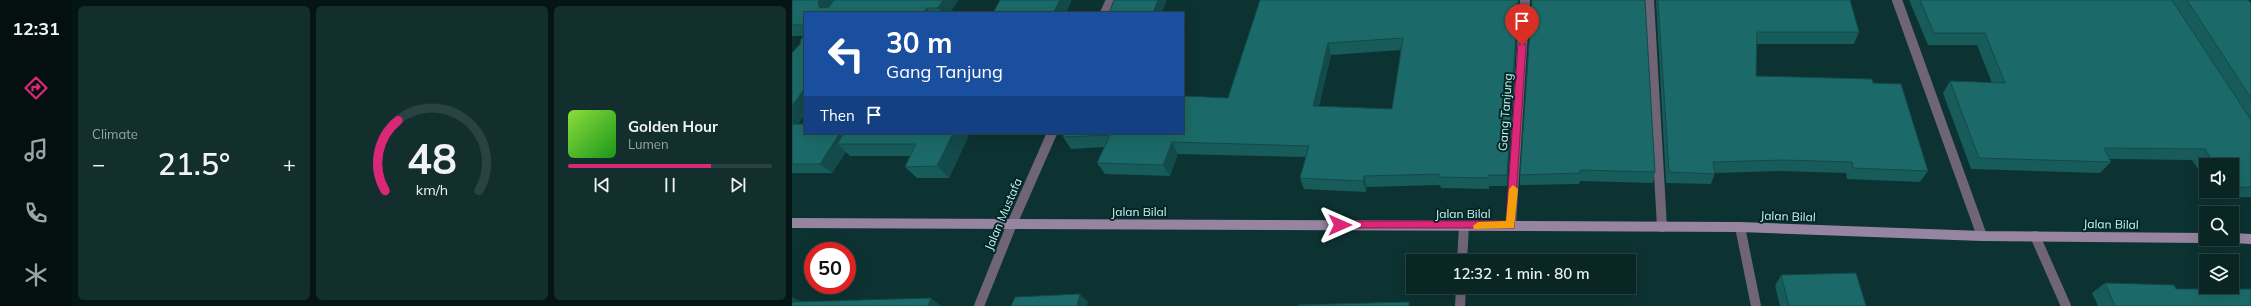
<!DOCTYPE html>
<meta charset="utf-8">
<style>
body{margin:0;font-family:Mulish,sans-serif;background:#122e2d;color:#f1f3f6;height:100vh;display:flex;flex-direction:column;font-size:15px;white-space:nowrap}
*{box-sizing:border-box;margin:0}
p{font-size:13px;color:#99a5a7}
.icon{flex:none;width:22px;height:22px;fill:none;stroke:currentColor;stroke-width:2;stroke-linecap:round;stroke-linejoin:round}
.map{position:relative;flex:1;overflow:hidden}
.panel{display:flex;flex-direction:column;gap:6px;padding:6px;background:#051514;width:720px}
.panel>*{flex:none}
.hud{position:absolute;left:12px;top:12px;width:380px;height:122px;border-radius:0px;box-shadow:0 4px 16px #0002,0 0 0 1px #294342;background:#1a4fa0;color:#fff;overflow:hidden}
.buttons{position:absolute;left:1407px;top:158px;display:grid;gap:8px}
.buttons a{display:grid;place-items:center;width:40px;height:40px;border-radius:0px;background:#092625;box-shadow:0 4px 16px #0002,0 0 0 1px #294342;font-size:20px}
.speed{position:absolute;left:12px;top:242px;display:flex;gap:8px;font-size:20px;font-weight:700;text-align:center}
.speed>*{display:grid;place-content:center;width:52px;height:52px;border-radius:50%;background:#092625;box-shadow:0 4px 16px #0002,0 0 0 1px #294342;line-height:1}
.speed .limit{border:6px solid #d22;background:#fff;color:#111}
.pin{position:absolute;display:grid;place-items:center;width:34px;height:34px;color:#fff;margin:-41px -17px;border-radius:50% 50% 50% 0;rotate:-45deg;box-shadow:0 0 4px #0007}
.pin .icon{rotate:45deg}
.me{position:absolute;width:44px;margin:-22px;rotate:90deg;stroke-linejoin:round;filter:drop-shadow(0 0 3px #0008)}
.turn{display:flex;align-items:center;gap:14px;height:84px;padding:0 16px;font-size:18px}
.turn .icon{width:52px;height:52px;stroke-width:2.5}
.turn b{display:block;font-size:28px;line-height:34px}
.then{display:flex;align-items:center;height:38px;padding:0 16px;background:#0003;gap:8px;font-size:15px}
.big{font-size:30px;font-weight:600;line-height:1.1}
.panel .widget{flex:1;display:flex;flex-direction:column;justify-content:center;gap:6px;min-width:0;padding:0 14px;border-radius:6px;background:#122e2d}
.panel .dial{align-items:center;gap:0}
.dial svg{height:104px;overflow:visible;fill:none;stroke:#294342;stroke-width:7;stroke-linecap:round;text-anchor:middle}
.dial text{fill:#f1f3f6;stroke:none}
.song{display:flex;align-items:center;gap:12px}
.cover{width:48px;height:48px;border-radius:6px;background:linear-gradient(135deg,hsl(90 70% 55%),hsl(120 70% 35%))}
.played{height:4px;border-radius:2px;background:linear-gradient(90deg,#db2777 70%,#294342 70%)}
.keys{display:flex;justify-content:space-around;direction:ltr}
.heat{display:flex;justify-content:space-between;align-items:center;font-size:22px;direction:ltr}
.panel .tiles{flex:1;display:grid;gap:6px;grid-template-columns:repeat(3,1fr)}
.trip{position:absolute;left:614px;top:254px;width:230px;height:40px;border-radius:0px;background:#092625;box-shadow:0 4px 16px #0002,0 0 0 1px #294342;font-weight:600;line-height:40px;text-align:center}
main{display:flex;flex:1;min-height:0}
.tab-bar{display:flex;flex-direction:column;width:72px;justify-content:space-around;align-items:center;background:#040f0f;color:#99a5a7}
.tab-bar .icon{width:28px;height:28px}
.tab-bar .selected{color:#db2777}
.tab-bar b{font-size:18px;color:#f1f3f6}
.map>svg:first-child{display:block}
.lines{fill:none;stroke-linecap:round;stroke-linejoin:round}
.minor{stroke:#706577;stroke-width:10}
.tertiary{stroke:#706577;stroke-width:10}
.secondary{stroke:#9784a1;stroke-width:10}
.wall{fill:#175b5a;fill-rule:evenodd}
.shaded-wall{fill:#134a4a}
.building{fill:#1b6a69;stroke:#134a4a;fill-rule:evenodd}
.route{fill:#db2777;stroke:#8e194d}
.slow{fill:#f59e0b}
.labels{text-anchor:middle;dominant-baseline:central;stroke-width:4;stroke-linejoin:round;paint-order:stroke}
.street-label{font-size:12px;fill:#d1f2f1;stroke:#012827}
</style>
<main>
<nav class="tab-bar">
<b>12:31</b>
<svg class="icon selected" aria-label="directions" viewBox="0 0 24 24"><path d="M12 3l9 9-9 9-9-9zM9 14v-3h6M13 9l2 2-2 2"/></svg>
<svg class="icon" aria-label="music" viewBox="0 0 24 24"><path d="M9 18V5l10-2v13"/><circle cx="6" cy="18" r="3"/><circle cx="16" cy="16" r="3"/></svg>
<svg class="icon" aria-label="phone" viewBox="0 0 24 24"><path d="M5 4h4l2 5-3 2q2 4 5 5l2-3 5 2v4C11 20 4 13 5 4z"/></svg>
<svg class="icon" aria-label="climate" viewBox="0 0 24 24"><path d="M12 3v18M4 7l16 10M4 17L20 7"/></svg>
</nav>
<section class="panel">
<div class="tiles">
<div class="widget"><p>Climate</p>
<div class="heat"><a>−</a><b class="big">21.5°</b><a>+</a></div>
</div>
<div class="widget dial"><svg viewBox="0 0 100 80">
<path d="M14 69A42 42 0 1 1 86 69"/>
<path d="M14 69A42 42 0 0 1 24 15" stroke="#db2777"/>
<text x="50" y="56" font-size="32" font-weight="700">48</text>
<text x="50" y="72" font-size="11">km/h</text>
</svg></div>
<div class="widget">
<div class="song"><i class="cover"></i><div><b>Golden Hour</b><p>Lumen</p></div></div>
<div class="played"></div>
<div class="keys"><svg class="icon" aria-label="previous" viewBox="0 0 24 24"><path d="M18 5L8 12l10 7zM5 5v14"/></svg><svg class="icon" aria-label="pause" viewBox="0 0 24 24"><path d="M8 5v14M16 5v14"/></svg><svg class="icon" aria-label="next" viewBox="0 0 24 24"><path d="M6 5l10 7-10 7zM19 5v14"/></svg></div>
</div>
</div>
</section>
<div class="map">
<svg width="1459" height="306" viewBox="0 0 1459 306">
<rect width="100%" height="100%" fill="#0c3231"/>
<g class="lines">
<path class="minor" d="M857,0L870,227
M1105,0L1190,236
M719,225L733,0
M948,227L964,306
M1243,236L1274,306
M670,261L672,226
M187,306L220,224
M668,306L669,287"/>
<path class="tertiary" d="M313,13L319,0
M220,224L260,133"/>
<path class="secondary" d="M0,223L948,227L1190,236L1414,238
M1440,238L1459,239"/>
</g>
<path class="wall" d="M0,0H166L158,13H13V114L6,124L13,133H178L157,178H125L113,167L118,156H58L54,152L40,173H0V53L8,44L11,36H0Z
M468,0H727L715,186H697V189L649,188L648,185L575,187L574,192L512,189L508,178L514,157L386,154L378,176L313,174L305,163L312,147L279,149L271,137L436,98ZM609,50L600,109L527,106L539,55Z
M740,0L863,172L861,183L788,181L787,184L728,185V175Z
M864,0H1058L1067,32L1062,44H965L964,76L1081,83L1136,171L1128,182L1055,179L1054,173L988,171L923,173L919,184L874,183Z
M1117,0H1456L1459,3V197L1426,198L1421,191H1440V165H1414V181L1400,160L1317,159L1319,162L1308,173L1179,169L1151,93L1158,81L1200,83L1185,45H1136Z
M989,275L1074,306H988L983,286Z
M1313,283L1384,289L1459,306H1306L1300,293Z"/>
<path class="shaded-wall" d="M27,0H44L37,9L28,8L26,4Z
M151,0H166L158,13H150L146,8Z
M268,0H280L274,13H261Z
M366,0H375L370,13H361Z
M726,0H727L715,186V175Z
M135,8L139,13H131Z
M536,43L539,55L524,117L521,106Z
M13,88V114L0,132V106Z
M48,133H63L45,144L54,152L40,173L28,164Z
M161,133H178L157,178L145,166Z
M380,142L386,154L378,176L371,165Z
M572,176L575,187L574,192L571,181Z
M288,294L296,302L295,306H285Z
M0,297L11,303L0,306Z
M139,298L149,306H136Z"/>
<path class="building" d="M0,0H27L26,4L28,8L37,7L42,0H151L146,8H135L131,13H13V25H0Z
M208,0H268L261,13H201Z
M322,0H366L361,13H317Z
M468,0H726L715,175H696V178L647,177V174L572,176L571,181L508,178L517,146L380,142L371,165L305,163L318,135L271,137L272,133H391V96L436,98ZM611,38L600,109L521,106L536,43Z
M740,0H853L863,172L788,170V173L728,175Z
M866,0H1058L1067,32H965L964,76L1080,79L1081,83L1109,84L1136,171L1061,168L1060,162L992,160L921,162L923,174L877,172Z
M1128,0H1380L1459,120V187L1440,188V165H1423L1413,149L1312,148L1319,162L1187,158L1158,81L1213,83L1193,33H1142Z
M1395,0H1456L1459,3V98Z
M13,34V88L0,106V53L8,44L9,39Z
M0,124H13V133H48L28,164H0Z
M52,133H161L145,166L113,167L124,144H45Z
M1064,273L1074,306H997L989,275Z
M1313,283L1382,285L1384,289H1459V306H1323Z
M288,294L285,306H219L223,297Z
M139,298L136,306H0V302Z
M617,302V306H506V305Z"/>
<path class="route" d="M730,42L734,45L722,228H544V222L548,221H714L726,45Z"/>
<path class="slow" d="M721,185L726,189L722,228L682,229L681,226L686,222L714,221L717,189Z"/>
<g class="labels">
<g class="street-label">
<text transform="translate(713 112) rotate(-86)">Gang Tanjung</text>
<text x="347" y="211">Jalan Bilal</text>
<text x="671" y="213">Jalan Bilal</text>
<text transform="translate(211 214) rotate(-67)">Jalan Mustafa</text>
<text transform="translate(996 216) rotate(2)">Jalan Bilal</text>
<text transform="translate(1319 224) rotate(1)">Jalan Bilal</text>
</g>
</g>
</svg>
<div class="buttons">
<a><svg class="icon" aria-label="sound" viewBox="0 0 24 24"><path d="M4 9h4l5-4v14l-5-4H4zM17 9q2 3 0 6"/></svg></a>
<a><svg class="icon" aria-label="search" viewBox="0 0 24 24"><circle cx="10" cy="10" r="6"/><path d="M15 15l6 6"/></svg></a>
<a><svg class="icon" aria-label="layers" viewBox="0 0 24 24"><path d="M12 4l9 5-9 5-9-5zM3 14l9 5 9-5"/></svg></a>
</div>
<div class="speed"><div class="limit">50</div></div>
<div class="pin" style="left:730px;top:45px;background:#d93025"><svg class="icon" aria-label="arrive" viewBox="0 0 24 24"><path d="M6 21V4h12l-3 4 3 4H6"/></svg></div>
<svg class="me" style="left:548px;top:225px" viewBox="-20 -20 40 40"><path d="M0-17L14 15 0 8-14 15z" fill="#db2777" stroke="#fff" stroke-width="4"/></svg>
<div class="trip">12:32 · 1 min · 80 m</div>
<div class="hud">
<div class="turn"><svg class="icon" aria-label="left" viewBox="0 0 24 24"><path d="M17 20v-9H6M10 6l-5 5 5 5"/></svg><div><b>30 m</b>Gang Tanjung</div></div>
<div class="then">Then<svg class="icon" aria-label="arrive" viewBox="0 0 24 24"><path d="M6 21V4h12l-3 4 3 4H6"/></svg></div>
</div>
</div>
</main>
